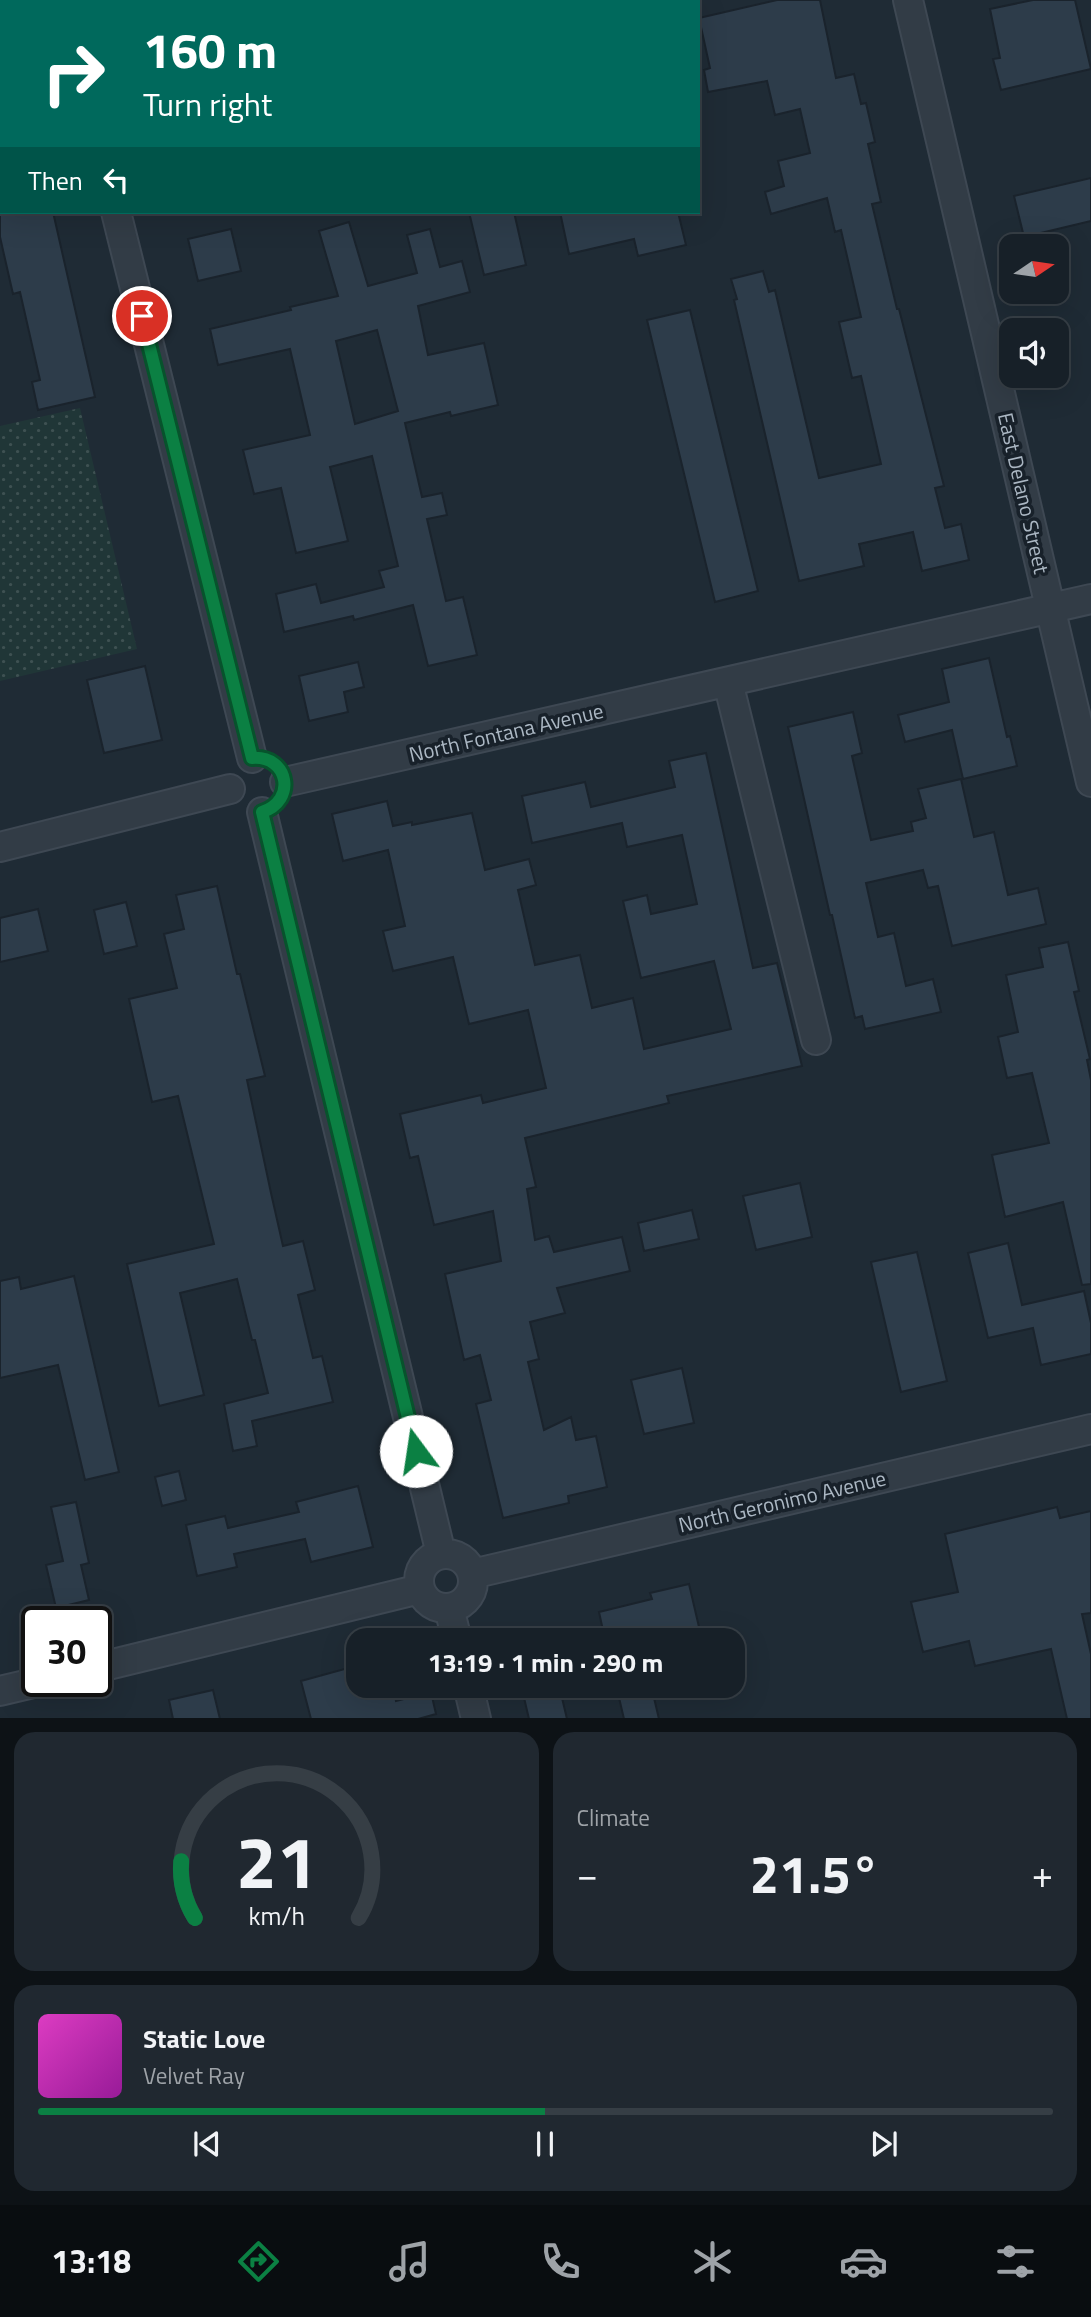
<!DOCTYPE html>
<meta charset="utf-8">
<style>
body{margin:0;font-family:"Titillium Web",sans-serif;background:#202830;color:#f1f3f6;height:100vh;display:flex;flex-direction:column;font-size:26px;white-space:nowrap}
*{box-sizing:border-box;margin:0}
p{font-size:23px;color:#9ea3a8}
.icon{flex:none;width:38px;height:38px;fill:none;stroke:currentColor;stroke-width:2;stroke-linecap:round;stroke-linejoin:round}
.map{position:relative;height:1718px;overflow:hidden}
.drawer{display:flex;flex-direction:column;gap:14px;padding:14px;background:#0d1216;flex:1}
.drawer>*{flex:none}
.banner{position:absolute;left:0px;top:0px;width:700px;height:214px;box-shadow:0 7px 28px #0002,0 0 0 2px #363e45;background:#00695c;color:#fff;overflow:hidden}
.needle{width:46px;rotate:77deg}
.buttons{position:absolute;left:999px;top:234px;display:grid;gap:14px}
.buttons a{display:grid;place-items:center;width:70px;height:70px;border-radius:14px;background:#172028;box-shadow:0 7px 28px #0002,0 0 0 2px #363e45;font-size:35px}
.speed{position:absolute;left:21px;top:1606px;display:flex;gap:14px;font-size:35px;font-weight:700;text-align:center}
.speed>*{display:grid;place-content:center;width:91px;height:91px;border-radius:50%;background:#172028;box-shadow:0 7px 28px #0002,0 0 0 2px #363e45;line-height:1}
.speed .limit{border:4px solid #111;border-radius:10px;background:#fff;color:#111}
.pin{position:absolute;display:grid;place-items:center;width:60px;height:60px;color:#fff;margin:-30px;border:4px solid #fff;border-radius:50%;box-shadow:0 2px 7px #0007}
.me{position:absolute;width:77px;margin:-38px;rotate:346deg;stroke-linejoin:round;filter:drop-shadow(0 0 5px #0008)}
.turn{display:flex;align-items:center;gap:24px;height:147px;padding:0 28px;font-size:32px}
.turn .icon{width:91px;height:91px;stroke-width:2.5}
.turn b{display:block;font-size:49px;line-height:60px}
.then{display:flex;align-items:center;height:66px;padding:0 28px;background:#0003;gap:14px;font-size:26px}
.big{font-size:52px;font-weight:700;line-height:1.1}
.drawer .widget{flex:1;display:flex;flex-direction:column;justify-content:center;gap:10px;min-width:0;padding:0 24px;border-radius:21px;background:#202830}
.drawer .dial{align-items:center;gap:0}
.dial svg{height:182px;overflow:visible;fill:none;stroke:#363e45;stroke-width:7;stroke-linecap:round;text-anchor:middle}
.dial text{fill:#f1f3f6;stroke:none}
.song{display:flex;align-items:center;gap:21px}
.cover{width:84px;height:84px;border-radius:10px;background:linear-gradient(135deg,hsl(310 70% 55%),hsl(300 70% 35%))}
.played{height:7px;border-radius:4px;background:linear-gradient(90deg,#0b8043 50%,#363e45 50%)}
.keys{display:flex;justify-content:space-around;direction:ltr}
.heat{display:flex;justify-content:space-between;align-items:center;font-size:38px;direction:ltr}
.drawer .tiles{flex:1;display:grid;gap:14px;grid-template-columns:1fr 1fr}
.widget:last-child{grid-column:span 2}
.trip{position:absolute;left:346px;top:1628px;width:399px;height:70px;border-radius:21px;background:#172028;box-shadow:0 7px 28px #0002,0 0 0 2px #363e45;font-weight:700;line-height:70px;text-align:center}
.menu{display:flex;height:112px;justify-content:space-around;align-items:center;background:#090d10;color:#9ea3a8}
.menu .icon{width:49px;height:49px}
.menu .active{color:#0b8043}
.menu b{font-size:32px;color:#f1f3f6}
.map>svg:first-child{display:block}
.garden{fill:url(#garden-dots)}
.building{fill:#2d3c4a;stroke:#1a232c;stroke-width:2;fill-rule:evenodd}
.lines{fill:none;stroke-linecap:round;stroke-linejoin:round}
.minor-casing{stroke:#3e4853;stroke-width:32}
.minor{stroke:#323c46;stroke-width:28}
.route-casing{stroke:#07532c;stroke-width:18}
.route{stroke:#0b8043;stroke-width:12}
.labels{text-anchor:middle;dominant-baseline:central;stroke-width:7;stroke-linejoin:round;paint-order:stroke}
.street-label{font-size:21px;fill:#abb7c3;stroke:#18212a}
</style>
<div class="map">
<svg width="1091" height="1719" viewBox="0 0 1091 1719">
<defs>
<pattern id="garden-dots" width="8" height="8" patternUnits="userSpaceOnUse" patternTransform="scale(1.75)"><rect width="8" height="8" fill="#203637"/><path d="M2 2h.1M6 6h.1" fill="none" stroke="#3e5152" stroke-width="1.8" stroke-linecap="round"/></pattern>
</defs>
<rect width="100%" height="100%" fill="#1f2b35"/>
<path class="garden" d="M80,408L137,649L0,681V426Z"/>
<path class="building" d="M777,0H820L836,78L854,74L861,104L866,103L875,142L868,144L881,202L872,204L897,309H899L944,486L935,488L945,528L961,524L969,560L922,571L913,532L859,544L864,566L799,581L734,300L737,299L731,279L763,271L769,292L775,290L819,478L881,464L861,376L852,378L839,322L861,317L841,230L835,232L827,198L771,214L765,192L784,186L778,161L810,153L800,109L775,115L767,81L708,92L704,70L710,68L699,18Z
M1033,0H1075L1091,69L1001,90L993,59L1000,58L990,9Z
M1091,178V221L1024,237L1014,196Z
M0,212H53L95,397L38,410L32,382L40,380L20,292L13,294L0,237Z
M469,212H514L526,265L484,275Z
M560,212H678L686,245L638,256L634,239L569,254Z
M349,222L368,286L417,273L407,235L430,229L440,267L462,261L470,292L418,306L428,355L484,343L498,405L451,416L450,412L405,423L422,497L442,493L447,515L427,519L446,601L463,597L477,655L428,666L413,605L354,620L353,616L284,632L276,594L316,584L321,603L384,587L379,571L398,566L372,456L330,467L348,541L296,553L281,488L254,494L243,450L310,435L290,349L218,365L210,329L291,310L290,307L338,296L319,231ZM377,330L398,411L355,424L336,341Z
M231,229L241,271L198,281L188,239Z
M690,310L758,591L715,602L647,320Z
M989,658L1007,737L1010,736L1017,766L963,779L952,730L905,742L898,715L949,702L942,669Z
M358,662L364,687L344,692L348,712L309,721L299,676Z
M145,666L162,740L104,753L87,680Z
M853,712L862,753L852,756L871,840L913,831L911,822L926,818L918,789L961,779L974,837L994,832L1008,895L1038,888L1046,924L952,946L938,886L928,888L923,870L866,883L878,937L894,933L906,986L933,979L941,1012L865,1029L862,1016L855,1018L832,915H830L788,727Z
M706,753L753,968L777,963L802,1066L667,1096L669,1103L525,1138L536,1187L527,1189L535,1240L549,1236L554,1252L622,1237L630,1271L557,1288L565,1313L530,1322L539,1359L528,1362L544,1430L571,1417L576,1440L596,1436L607,1487L568,1496L569,1503L503,1518L476,1404L491,1400L480,1355L464,1360L445,1274L501,1261L493,1211L434,1225L418,1156L410,1158L400,1114L481,1095L483,1103L546,1088L528,1010L469,1024L453,957L393,971L383,931L405,926L388,850L343,861L332,814L387,801L393,826L412,822V825L472,813L485,870L529,859L536,885L518,890L535,965L580,955L592,1008L633,998L644,1049L731,1029L714,961L641,978L623,901L647,895L651,914L697,904L682,835L627,847L622,823L532,843L522,796L585,782L591,807L675,787L669,761Z
M217,886L237,974H240L265,1076L247,1080L271,1193L283,1246L303,1241L315,1290L298,1295L313,1358L322,1356L333,1402L252,1421L257,1446L233,1451L224,1404L268,1393L255,1340H252L237,1279L180,1293L204,1395L159,1406L127,1264L214,1244L178,1096L152,1102L129,999L177,988L164,934L184,929L176,895Z
M126,902L137,946L104,954L94,910Z
M38,909L48,951L0,962V918Z
M1068,942L1079,991L1074,992L1090,1059L1087,1060L1091,1080V1284L1082,1285L1063,1202L1005,1217L992,1155L1049,1143L1032,1073L1007,1078L998,1037L1018,1032L1006,975L1043,967L1039,948Z
M800,1183L812,1237L756,1250L743,1196Z
M692,1210L699,1239L644,1251L638,1223Z
M1008,1243L1022,1305L1084,1291L1091,1323V1354L1041,1365L1033,1328L988,1338L968,1253Z
M917,1252L947,1381L901,1392L871,1262Z
M74,1276L119,1472L85,1480L58,1365L0,1378V1281L19,1277L21,1289Z
M682,1368L694,1423L644,1434L631,1380Z
M179,1471L186,1500L162,1506L155,1477Z
M358,1486L373,1547L311,1562L305,1539L234,1554L237,1567L197,1576L186,1525L225,1516L228,1528L299,1512L296,1502Z
M76,1502L89,1563L81,1565L89,1600L56,1608L46,1565L63,1561L51,1507Z
M1057,1507L1060,1518L1091,1511V1613L1082,1614L1091,1654V1719H1067L1051,1649L975,1666L969,1641L923,1652L911,1602L958,1592L945,1534Z
M689,1584L702,1640H605L599,1612L652,1599L650,1593Z
M359,1665V1685H393L396,1701L431,1692L436,1714L418,1719H311L301,1681Z
M521,1685H559L567,1719H529Z
M616,1685H651L659,1719H624Z
M213,1690L220,1719H173L169,1700Z"/>
<g class="lines">
<g class="minor-casing">
<path id="minor" d="M908,0L1091,782
M51,2L59,0
M0,14H2
M116,212L252,758
M728,682L816,1040
M285,782L1091,599
M262,812L441,1554
M0,847L230,789
M419 1581a27 27 0 1 1 54 0a27 27 0 1 1-54 0Z
M472,1574L1091,1429
M449,1608L457,1640
M96,1668L420,1589
M468,1685L476,1719
M0,1691L38,1682"/>
</g>
<use href="#minor" class="minor"/>
</g>
<g class="lines">
<g class="route-casing">
<path id="route" d="M142,316L252,758C289,755 297,801 262,812L416,1451"/>
</g>
<use href="#route" class="route"/>
</g>
<g class="labels">
<g class="street-label">
<text transform="translate(1024 493) rotate(77)">East Delano Street</text>
<text transform="translate(506 732) rotate(-13)">North Fontana Avenue</text>
<text transform="translate(782 1501) rotate(-13)">North Geronimo Avenue</text>
</g>
</g>
</svg>
<div class="buttons">
<a><svg class="needle" viewBox="-14 -14 28 28"><path d="M0-13l5 13h-10z" fill="#e53935"/><path d="M0 13l5-13h-10z" fill="#9ea3a8"/></svg></a>
<a><svg class="icon" aria-label="sound" viewBox="0 0 24 24"><path d="M4 9h4l5-4v14l-5-4H4zM17 9q2 3 0 6"/></svg></a>
</div>
<div class="speed"><div class="limit">30</div></div>
<div class="pin" style="left:142px;top:316px;background:#d93025"><svg class="icon" aria-label="arrive" viewBox="0 0 24 24"><path d="M6 21V4h12l-3 4 3 4H6"/></svg></div>
<svg class="me" style="left:416px;top:1451px" viewBox="-20 -20 40 40"><circle r="19" fill="#fff"/><path d="M0-13L10 11 0 6-10 11z" fill="#0b8043"/></svg>
<div class="trip">13:19 · 1 min · 290 m</div>
<div class="banner">
<div class="turn"><svg class="icon" aria-label="right" viewBox="0 0 24 24"><path d="M7 20v-9h11M14 6l5 5-5 5"/></svg><div><b>160 m</b>Turn right</div></div>
<div class="then">Then<svg class="icon" aria-label="left" viewBox="0 0 24 24"><path d="M17 20v-9H6M10 6l-5 5 5 5"/></svg></div>
</div>
</div>
<section class="drawer">
<div class="tiles">
<div class="widget dial"><svg viewBox="0 0 100 80">
<path d="M14 69A42 42 0 1 1 86 69"/>
<path d="M14 69A42 42 0 0 1 8 44" stroke="#0b8043"/>
<text x="50" y="56" font-size="32" font-weight="700">21</text>
<text x="50" y="72" font-size="11">km/h</text>
</svg></div>
<div class="widget"><p>Climate</p>
<div class="heat"><a>−</a><b class="big">21.5°</b><a>+</a></div>
</div>
<div class="widget">
<div class="song"><i class="cover"></i><div><b>Static Love</b><p>Velvet Ray</p></div></div>
<div class="played"></div>
<div class="keys"><svg class="icon" aria-label="previous" viewBox="0 0 24 24"><path d="M18 5L8 12l10 7zM5 5v14"/></svg><svg class="icon" aria-label="pause" viewBox="0 0 24 24"><path d="M8 5v14M16 5v14"/></svg><svg class="icon" aria-label="next" viewBox="0 0 24 24"><path d="M6 5l10 7-10 7zM19 5v14"/></svg></div>
</div>
</div>
</section>
<nav class="menu">
<b>13:18</b>
<svg class="icon active" aria-label="directions" viewBox="0 0 24 24"><path d="M12 3l9 9-9 9-9-9zM9 14v-3h6M13 9l2 2-2 2"/></svg>
<svg class="icon" aria-label="music" viewBox="0 0 24 24"><path d="M9 18V5l10-2v13"/><circle cx="6" cy="18" r="3"/><circle cx="16" cy="16" r="3"/></svg>
<svg class="icon" aria-label="phone" viewBox="0 0 24 24"><path d="M5 4h4l2 5-3 2q2 4 5 5l2-3 5 2v4C11 20 4 13 5 4z"/></svg>
<svg class="icon" aria-label="climate" viewBox="0 0 24 24"><path d="M12 3v18M4 7l16 10M4 17L20 7"/></svg>
<svg class="icon" aria-label="car" viewBox="0 0 24 24"><path d="M5 17H2v-5l4-1 3-4h7l3 4 3 1v5h-3M9 17h6M6 11h13"/><circle cx="7" cy="17" r="2"/><circle cx="17" cy="17" r="2"/></svg>
<svg class="icon" aria-label="filters" viewBox="0 0 24 24"><path d="M4 7h16M4 17h16"/><circle cx="9" cy="7" r="2"/><circle cx="15" cy="17" r="2"/></svg>
</nav>
